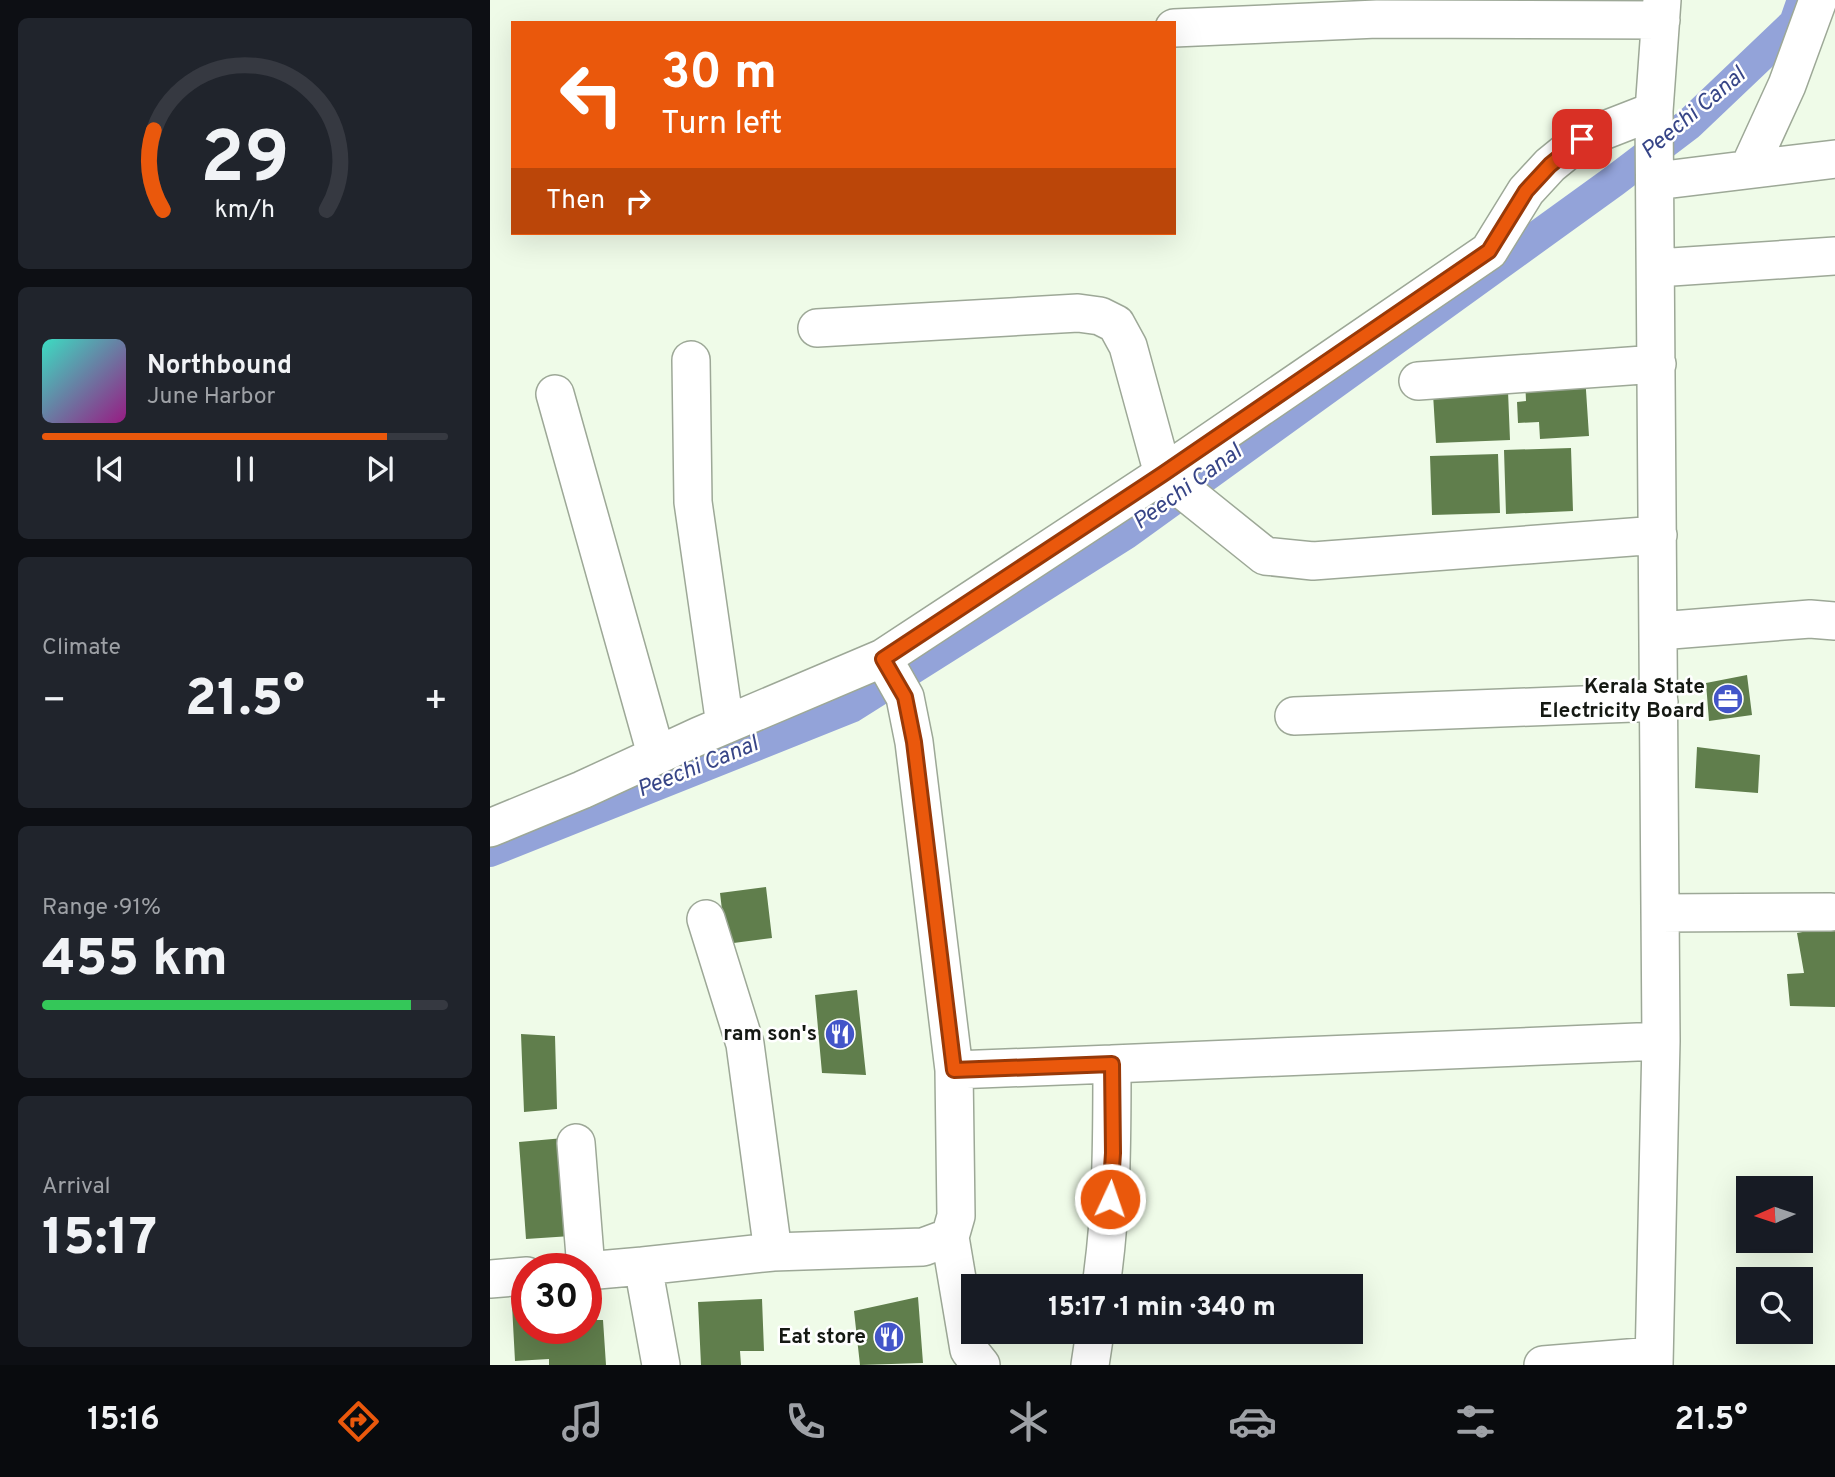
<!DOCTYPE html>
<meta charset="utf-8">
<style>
body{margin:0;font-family:Overpass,sans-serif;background:#20242c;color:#f1f3f6;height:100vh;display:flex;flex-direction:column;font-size:26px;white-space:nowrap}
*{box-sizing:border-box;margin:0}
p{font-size:23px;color:#9ea1a6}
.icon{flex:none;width:38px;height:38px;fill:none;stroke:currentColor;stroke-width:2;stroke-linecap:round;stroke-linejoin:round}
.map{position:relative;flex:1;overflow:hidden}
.side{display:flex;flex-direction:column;gap:18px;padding:18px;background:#0d0f14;width:490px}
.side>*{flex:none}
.banner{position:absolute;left:21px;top:21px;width:665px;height:214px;border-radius:0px;box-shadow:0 7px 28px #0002;background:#ea580c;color:#fff;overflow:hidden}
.needle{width:46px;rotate:267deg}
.controls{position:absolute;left:1246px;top:1176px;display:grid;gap:14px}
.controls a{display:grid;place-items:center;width:77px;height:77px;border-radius:0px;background:#171b24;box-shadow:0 7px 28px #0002;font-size:35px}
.speed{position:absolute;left:21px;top:1253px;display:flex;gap:14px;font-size:35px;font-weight:700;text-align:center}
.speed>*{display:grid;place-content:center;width:91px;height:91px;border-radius:50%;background:#171b24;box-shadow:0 7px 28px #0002;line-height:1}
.speed .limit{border:10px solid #d22;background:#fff;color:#111}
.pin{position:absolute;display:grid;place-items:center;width:60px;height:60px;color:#fff;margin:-30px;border-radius:14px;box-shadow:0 4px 10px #0006}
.me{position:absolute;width:77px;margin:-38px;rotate:3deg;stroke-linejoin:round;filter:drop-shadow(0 0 5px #0008)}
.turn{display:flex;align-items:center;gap:24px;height:147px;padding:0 35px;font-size:32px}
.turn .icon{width:91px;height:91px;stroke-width:2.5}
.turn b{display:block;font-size:49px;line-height:60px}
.then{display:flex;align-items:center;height:66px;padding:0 35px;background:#0003;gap:14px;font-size:26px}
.big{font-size:52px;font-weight:800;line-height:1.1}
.side .widget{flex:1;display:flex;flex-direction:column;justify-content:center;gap:10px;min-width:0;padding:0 24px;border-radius:10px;background:#20242c}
.side .dial{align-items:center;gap:0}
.dial svg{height:182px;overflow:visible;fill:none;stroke:#363941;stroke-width:7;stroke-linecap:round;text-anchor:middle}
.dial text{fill:#f1f3f6;stroke:none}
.song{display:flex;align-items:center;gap:21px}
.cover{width:84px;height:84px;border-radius:10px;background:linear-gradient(135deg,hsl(170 70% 55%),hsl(310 70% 35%))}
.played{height:7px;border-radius:4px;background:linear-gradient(90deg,#ea580c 85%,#363941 85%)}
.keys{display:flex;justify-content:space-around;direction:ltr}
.heat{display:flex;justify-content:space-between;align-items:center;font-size:38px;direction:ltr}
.charge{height:10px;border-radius:5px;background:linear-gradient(90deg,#34c759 91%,#363941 0)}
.trip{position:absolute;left:471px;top:1274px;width:402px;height:70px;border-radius:0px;background:#171b24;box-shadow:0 7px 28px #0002;font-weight:800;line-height:70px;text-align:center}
.tabs{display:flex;height:112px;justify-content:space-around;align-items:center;background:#090b0e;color:#9ea1a6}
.tabs .icon{width:49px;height:49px}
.tabs .on{color:#ea580c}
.tabs b{font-size:32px;color:#f1f3f6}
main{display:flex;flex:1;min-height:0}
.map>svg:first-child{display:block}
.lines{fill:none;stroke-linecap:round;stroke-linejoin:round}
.canal{stroke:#93a3d9;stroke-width:32}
.building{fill:#607e4c}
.minor-casing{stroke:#9da897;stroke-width:40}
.minor{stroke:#fff;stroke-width:37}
.route-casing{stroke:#983908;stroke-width:18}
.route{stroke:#ea580c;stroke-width:12}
.labels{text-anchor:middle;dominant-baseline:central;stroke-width:5;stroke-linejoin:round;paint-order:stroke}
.poi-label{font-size:21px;font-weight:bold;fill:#151913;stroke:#fff;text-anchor:end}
.water-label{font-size:23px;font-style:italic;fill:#374587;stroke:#fff}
</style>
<main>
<section class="side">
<div class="widget dial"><svg viewBox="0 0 100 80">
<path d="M14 69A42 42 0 1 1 86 69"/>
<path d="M14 69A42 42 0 0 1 10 34" stroke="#ea580c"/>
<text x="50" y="56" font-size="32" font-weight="700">29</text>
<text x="50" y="72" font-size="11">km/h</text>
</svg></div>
<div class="widget">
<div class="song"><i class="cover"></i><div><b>Northbound</b><p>June Harbor</p></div></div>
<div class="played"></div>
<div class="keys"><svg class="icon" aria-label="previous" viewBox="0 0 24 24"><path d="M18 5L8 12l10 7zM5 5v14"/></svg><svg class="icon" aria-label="pause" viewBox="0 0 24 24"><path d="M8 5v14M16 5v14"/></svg><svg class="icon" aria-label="next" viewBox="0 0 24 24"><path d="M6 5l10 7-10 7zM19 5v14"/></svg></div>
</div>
<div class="widget"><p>Climate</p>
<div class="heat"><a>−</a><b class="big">21.5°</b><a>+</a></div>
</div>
<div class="widget"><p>Range · 91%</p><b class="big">455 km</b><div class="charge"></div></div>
<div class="widget"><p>Arrival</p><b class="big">15:17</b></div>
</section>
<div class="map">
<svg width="1345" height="1365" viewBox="0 0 1345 1365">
<rect width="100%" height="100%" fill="#effbe8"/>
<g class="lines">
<path class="canal" d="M0,851L361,707L635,534L1124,181L1199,124L1305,23L1313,0"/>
</g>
<path class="building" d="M1095,375L1099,436L1050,439L1049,422L1028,423L1027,402L1036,401L1035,378Z
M1018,391L1020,440L946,443L943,394Z
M1081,448L1083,511L1016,514L1014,450Z
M1008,454L1010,513L942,515L940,456Z
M1257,675L1262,715L1219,721L1216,683Z
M1207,747L1270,755L1268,793L1205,788Z
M276,887L282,938L236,944L230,893Z
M1345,926V1007L1300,1006L1297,974L1314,973L1307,933Z
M367,990L376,1075L332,1073L325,995Z
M31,1034L65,1036L67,1109L34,1112Z
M74,1138L81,1236L36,1239L29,1142Z
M428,1297L433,1363L370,1365L364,1311Z
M272,1299L274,1351H250L251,1365H211L208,1302Z
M37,1304V1328H96V1306H98L99,1320H113L116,1365H59V1359L25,1361L22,1305Z"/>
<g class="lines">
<g class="minor-casing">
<path id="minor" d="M684,28L887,19L1171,20
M1259,168L1297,85L1328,0
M1166,181L1345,159
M1167,268L1345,256
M327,328L588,313L610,316L626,324L638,346L673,474L775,556L823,561L1168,535
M201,360L203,502L235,725
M928,381L1167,364
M65,394L166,754
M1169,631L1320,619L1345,621
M393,658L673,474L999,251L1036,191L1060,165L1092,139L1164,111
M804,716L1169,702
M0,828L92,790L209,736L393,658L415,697L424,742L464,1070L622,1064C622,1138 622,1212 611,1286
M1170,913L1341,912
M216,919L255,1044L283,1252
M622,1064L1171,1041
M86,1143L96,1269
M460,1237L479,1350L491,1365
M153,1266L283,1252L433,1247L460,1237L466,1216L464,1070
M96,1271L153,1266L171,1365
M0,1279L37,1276
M600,1365L605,1332
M1053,1365L1163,1356
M1164,1365L1171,1041L1164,111L1172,0"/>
</g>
<use href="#minor" class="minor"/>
</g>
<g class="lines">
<g class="route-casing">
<path id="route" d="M620,1199L623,1153L622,1064L464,1070L424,742L415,697L393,659L673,474L999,251L1036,191L1060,165L1092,139"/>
</g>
<use href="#route" class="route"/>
</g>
<defs>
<g id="office-disc" transform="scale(1.575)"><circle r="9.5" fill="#4355c9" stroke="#fff"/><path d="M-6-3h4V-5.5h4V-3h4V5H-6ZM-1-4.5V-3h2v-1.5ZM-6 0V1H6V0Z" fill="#fff"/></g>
<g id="restaurant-disc" transform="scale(1.575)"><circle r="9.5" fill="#4355c9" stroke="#fff"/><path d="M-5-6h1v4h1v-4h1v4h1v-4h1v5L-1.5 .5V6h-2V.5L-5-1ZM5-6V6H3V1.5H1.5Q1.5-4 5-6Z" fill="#fff"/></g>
</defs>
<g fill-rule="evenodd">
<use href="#office-disc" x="1238" y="699"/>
<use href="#restaurant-disc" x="350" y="1034"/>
<use href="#restaurant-disc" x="399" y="1337"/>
</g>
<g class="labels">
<g class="poi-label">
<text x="1215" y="687">Kerala State<tspan x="1215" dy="24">Electricity Board</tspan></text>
<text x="327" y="1034">ram son's</text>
<text x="376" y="1337">Eat store</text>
</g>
<g class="water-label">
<text transform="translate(1204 114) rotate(-40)">Peechi Canal</text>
<text transform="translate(698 488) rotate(-36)">Peechi Canal</text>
<text transform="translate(208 768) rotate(-22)">Peechi Canal</text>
</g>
</g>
</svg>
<div class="controls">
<a><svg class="needle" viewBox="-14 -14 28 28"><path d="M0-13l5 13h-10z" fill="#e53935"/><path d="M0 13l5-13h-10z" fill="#9ea1a6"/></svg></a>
<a><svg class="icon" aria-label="search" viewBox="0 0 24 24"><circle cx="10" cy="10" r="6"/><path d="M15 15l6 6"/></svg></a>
</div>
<div class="speed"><div class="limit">30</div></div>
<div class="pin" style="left:1092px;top:139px;background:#d93025"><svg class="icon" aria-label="arrive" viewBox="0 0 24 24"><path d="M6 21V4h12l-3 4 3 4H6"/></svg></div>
<svg class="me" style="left:620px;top:1199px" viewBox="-20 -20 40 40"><circle r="17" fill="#ea580c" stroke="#fff" stroke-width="3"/><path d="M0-11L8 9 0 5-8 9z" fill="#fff"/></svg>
<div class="trip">15:17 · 1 min · 340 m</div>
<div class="banner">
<div class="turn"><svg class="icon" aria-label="left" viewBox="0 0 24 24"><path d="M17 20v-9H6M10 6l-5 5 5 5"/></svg><div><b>30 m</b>Turn left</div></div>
<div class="then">Then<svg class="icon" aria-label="right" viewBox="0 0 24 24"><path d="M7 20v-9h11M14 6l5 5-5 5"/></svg></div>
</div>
</div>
</main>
<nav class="tabs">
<b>15:16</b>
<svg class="icon on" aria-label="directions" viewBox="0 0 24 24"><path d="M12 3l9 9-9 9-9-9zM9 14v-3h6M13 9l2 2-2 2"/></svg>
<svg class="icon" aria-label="music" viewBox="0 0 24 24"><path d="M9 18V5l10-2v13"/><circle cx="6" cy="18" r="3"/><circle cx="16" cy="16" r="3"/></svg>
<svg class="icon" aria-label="phone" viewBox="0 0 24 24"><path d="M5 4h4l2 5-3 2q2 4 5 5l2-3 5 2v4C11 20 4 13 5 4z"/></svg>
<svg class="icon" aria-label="climate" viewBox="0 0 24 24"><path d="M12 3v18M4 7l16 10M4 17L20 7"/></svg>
<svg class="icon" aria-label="car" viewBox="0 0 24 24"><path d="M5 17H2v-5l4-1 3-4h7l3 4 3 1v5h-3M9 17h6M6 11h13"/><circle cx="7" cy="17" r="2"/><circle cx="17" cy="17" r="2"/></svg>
<svg class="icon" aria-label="filters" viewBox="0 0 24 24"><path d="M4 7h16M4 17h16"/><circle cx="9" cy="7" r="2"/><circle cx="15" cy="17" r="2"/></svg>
<b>21.5°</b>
</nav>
